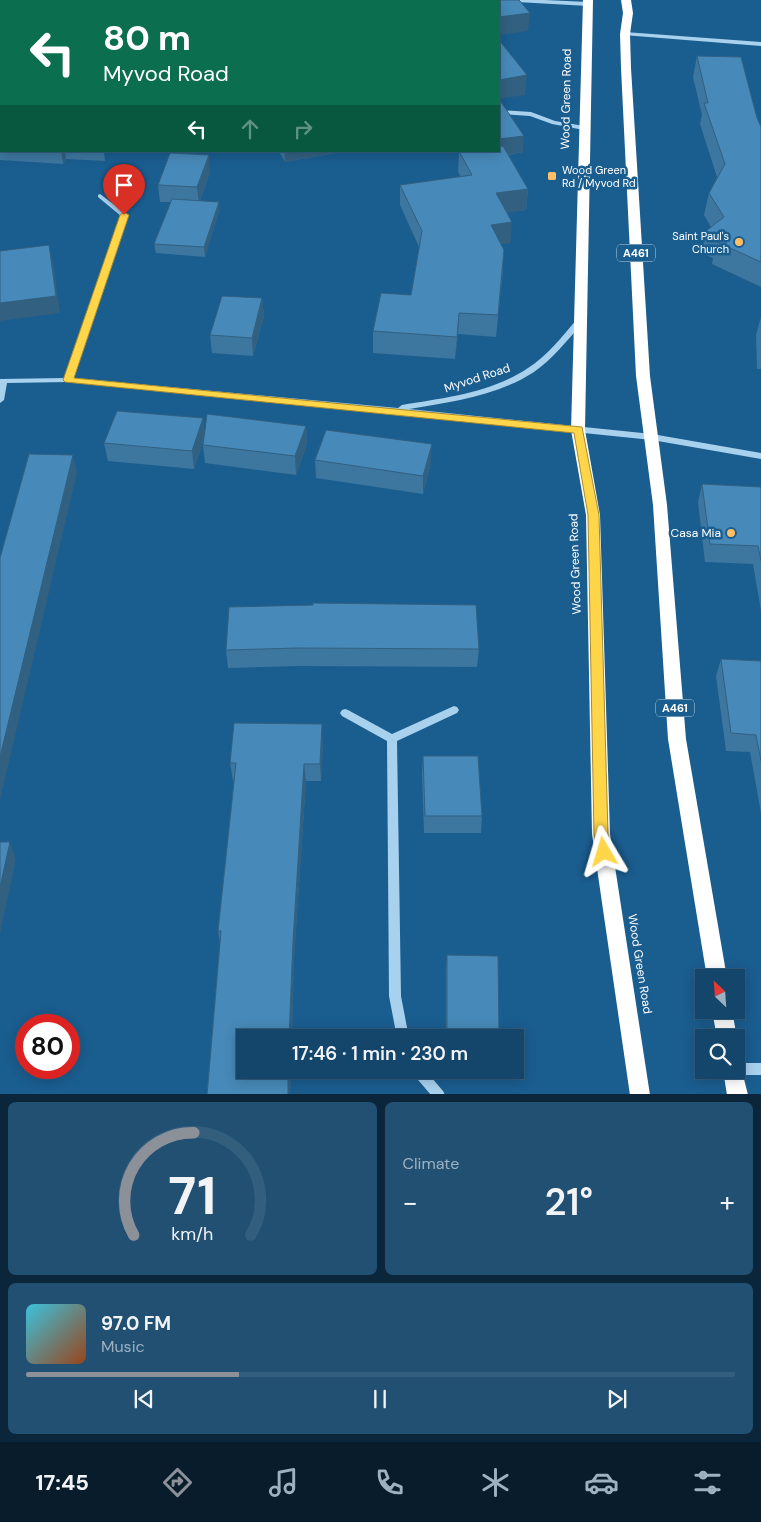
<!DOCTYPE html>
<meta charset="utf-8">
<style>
body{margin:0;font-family:"DM Sans",sans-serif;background:#215073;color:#f1f3f6;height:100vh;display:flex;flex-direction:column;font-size:19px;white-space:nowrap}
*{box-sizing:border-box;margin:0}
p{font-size:16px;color:#9db1c1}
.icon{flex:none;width:28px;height:28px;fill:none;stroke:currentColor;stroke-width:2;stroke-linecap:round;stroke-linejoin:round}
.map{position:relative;height:1094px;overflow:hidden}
.side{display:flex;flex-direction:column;gap:8px;padding:8px;background:#0b263b;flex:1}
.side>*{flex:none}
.hud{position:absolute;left:0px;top:0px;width:500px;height:152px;box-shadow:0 2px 12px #0003,0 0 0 1px #335e7e;background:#0b6e4f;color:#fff;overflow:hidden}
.needle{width:32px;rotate:335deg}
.buttons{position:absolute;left:695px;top:969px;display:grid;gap:10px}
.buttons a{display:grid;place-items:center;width:50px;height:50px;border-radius:0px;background:#14466b;box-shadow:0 2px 12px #0003,0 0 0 1px #335e7e;font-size:25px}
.speed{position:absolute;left:15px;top:1014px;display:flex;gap:10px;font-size:25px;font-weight:700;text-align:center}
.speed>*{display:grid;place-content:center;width:65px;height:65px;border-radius:50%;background:#14466b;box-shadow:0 2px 12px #0003,0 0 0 1px #335e7e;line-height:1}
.speed .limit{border:8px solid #d22;background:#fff;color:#111}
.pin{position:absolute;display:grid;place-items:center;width:42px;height:42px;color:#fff;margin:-51px -21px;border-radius:50% 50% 50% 0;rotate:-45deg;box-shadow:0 0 5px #0007}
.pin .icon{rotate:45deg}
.me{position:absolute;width:55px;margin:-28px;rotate:353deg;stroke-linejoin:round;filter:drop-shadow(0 0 4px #0008)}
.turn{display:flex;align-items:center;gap:18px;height:105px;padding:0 20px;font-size:22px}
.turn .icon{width:65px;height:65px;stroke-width:2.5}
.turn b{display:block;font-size:35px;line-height:42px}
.lanes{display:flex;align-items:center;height:48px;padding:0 20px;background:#0003;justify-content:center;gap:25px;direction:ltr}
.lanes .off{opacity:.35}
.big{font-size:38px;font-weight:600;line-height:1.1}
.side .card{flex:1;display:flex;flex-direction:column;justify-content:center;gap:8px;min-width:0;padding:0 18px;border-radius:8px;background:#215073}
.side .dial{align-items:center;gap:0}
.dial svg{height:130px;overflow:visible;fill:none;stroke:#335e7e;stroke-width:7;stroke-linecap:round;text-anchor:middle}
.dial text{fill:#f1f3f6;stroke:none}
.song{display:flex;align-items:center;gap:15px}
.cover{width:60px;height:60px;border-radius:8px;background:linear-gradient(135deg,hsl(190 70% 55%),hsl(20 70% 35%))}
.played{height:5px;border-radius:2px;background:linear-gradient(90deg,#8c9099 30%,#335e7e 30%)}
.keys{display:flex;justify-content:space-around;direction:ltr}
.heat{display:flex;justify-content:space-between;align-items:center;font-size:28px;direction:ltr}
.side .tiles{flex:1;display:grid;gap:8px;grid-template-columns:1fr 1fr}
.card:last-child{grid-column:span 2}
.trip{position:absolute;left:236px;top:1029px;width:288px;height:50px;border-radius:0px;background:#14466b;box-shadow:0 2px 12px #0003,0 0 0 1px #335e7e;font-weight:600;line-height:50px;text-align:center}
.menu{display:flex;height:80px;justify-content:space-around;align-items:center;background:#081c2b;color:#9db1c1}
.menu .icon{width:35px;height:35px}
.menu .selected{color:#8c9099}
.menu b{font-size:22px;color:#f1f3f6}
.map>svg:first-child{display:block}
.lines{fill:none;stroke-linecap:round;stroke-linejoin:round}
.minor{fill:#a8d1ee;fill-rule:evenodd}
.highway{fill:#fff;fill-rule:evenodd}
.wall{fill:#3d769e}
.shaded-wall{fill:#326081}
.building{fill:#4789b8;stroke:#326081}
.route{fill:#ffd54a;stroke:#a68a30}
.poi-dot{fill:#ffbd65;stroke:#1a5d8f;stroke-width:2}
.labels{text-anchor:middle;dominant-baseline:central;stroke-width:5;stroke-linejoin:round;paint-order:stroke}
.far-poi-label{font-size:11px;fill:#fff;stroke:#1a5d8f;text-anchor:start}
.shield{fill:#1a5d8f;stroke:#bacedd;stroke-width:1}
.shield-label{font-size:11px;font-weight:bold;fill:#fff}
.street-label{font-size:12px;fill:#fff;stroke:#1a5d8f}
.poi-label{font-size:12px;fill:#fff;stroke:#1a5d8f;text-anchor:end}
</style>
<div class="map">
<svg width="761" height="1095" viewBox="0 0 761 1095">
<rect width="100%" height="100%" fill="#1a5d8f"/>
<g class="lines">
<path class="minor" d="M507,0H545L588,2L591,4L588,6L517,2L499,5V1Z
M625,32L761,42V46L623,35V33Z
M499,110L531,112L555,121L584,126L587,128L584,130L552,124L530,116L499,114Z
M100,194L128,215L73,378L398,408L402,405C445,398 491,393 528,368C547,356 562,337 577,319H580L584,321L583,323C567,340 553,359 534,372C497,396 451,402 409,409L652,434L761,453V459L652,440L390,413L68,382L7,383L4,400L0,403V379L65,378L121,216L98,197V195Z
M454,706L457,707L459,710L457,713L397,741L401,996L409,1038H397L389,996L387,741L342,716L340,713L342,710L345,709L348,710L392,734Z
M736,1063H761V1075H736L732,1073L730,1070H736Z
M411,1070H425L443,1091L445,1095H431L413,1074Z"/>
<path class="highway" d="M583,0H593L585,430L600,515L610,834L650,1095H630L592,834L586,515L571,430Z
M621,0H631L633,13L630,34L631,68L650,376L667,505L686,739L727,978H707L668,739L653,505L636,376L621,68L620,34L623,13Z
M712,1010H732L737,1038L736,1040V1038H717Z
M736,1061L740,1063L748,1095H727L723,1070H736Z"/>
</g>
<path class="wall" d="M0,10H1V151H104L105,161L66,159L63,164L0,160Z
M697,56L757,118L761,127V287L712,264L713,258L701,253L706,231L711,227L704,215L709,193L717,177L700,124L702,115L693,77Z
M279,151H347L285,162Z
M459,151L523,152L508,155L528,189L526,210L507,212L511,243L501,244L503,271L496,337L458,334L455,359L373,353V331L411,295L419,247L400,205V185L461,177L458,172Z
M210,172L200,201L219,202V211L205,257L156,253L154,244L171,202H160L158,185Z
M262,298L264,316L253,356L212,353L210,335Z
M761,317V369H757L756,335Z
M203,418L204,432L306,426L307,444L296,475L205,463L203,445V442L194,469L108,461L104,443Z
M315,460L431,462L423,494L316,478Z
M702,484L761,487V611L753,564L705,562L698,502Z
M313,605L479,649L477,667L299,666L228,668L226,650Z
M721,659L761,661V813L750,752L726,751L716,676Z
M323,742L321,781H306L294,958L290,1095H207L220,943L218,931L234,781H233L230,763Z
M423,756L482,816L481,833H424L422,774Z
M447,955L499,1032V1038H446V971Z"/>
<path class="shaded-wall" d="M530,13L528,31L499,35V17Z
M527,75L525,95L499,99V80Z
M524,136L523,152L473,160L499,151V139Z
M61,151H65L66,159L63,164Z
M284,151H347L285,162Z
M209,155L210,172L199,204L197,187Z
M528,189L526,210L495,214L496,193Z
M219,202V211L205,257L204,247Z
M512,222L511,243L489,246L491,225Z
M49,245L53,262L60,313L0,321V303Z
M262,298L264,316L253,356L252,338Z
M459,313L458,334L455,359L457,337Z
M203,418L205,436L194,469L192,451Z
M306,426L307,444L296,475L295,456Z
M432,444L431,462L423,494V476Z
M73,455L77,473L0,800V757Z
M322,724L323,742L321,781L320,764Z
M304,764L306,781L294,958L292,1038H289L293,942Z
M10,842L16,859L0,934V887Z
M288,1070H291L290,1095H288Z"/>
<path class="building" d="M58,0H519L530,13L499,17V1H48Z
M0,10H1V141H0Z
M499,40L527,75L499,80Z
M697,56L741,57L757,118L761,127V262L717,242L722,238L706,231L724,217L709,193L725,164L704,103H708Z
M499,99L524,136L499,139Z
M503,146L528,189L496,193L512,222L491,225L504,250L498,315L459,313L457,337L373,331L381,293L411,295L422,231L400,185L472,175L459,151H499V147Z
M170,153L209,155L197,187L158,185Z
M172,199L219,202L204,247L154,244Z
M49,245L56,296L0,303V251Z
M222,296L262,298L252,338L210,335Z
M117,411L203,418L192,451L104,443Z
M207,414L306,426L295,456L203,445Z
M326,430L432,444L423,476L315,460Z
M29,454L73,455L0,757V558Z
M702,484L761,487V561L758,546L710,544Z
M313,603L476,605L479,649L298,648L226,650L229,607L313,605Z
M721,659L761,661V761L756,735L731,733Z
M234,723L322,724L320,764H304L293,942L289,1038H245V1070H288V1095H207L221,931H218L236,763H230Z
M423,756H478L482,816H425Z
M0,842H10L0,887Z
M447,955L498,956L499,1032L447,1030Z"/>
<path class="route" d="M124,212L129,215L74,378L582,427L599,515L608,834L611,852L609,857L604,858L599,857L594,834L588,515L574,433L65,382L63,380L120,215Z"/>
<g class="poi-dot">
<rect x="547" y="171" width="10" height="10" rx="2.5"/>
<circle cx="739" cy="242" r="5"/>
<circle cx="731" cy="533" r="5"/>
</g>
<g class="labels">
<g class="far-poi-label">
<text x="562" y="170">Wood Green<tspan x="562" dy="13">Rd / Myvod Rd</tspan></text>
<text x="729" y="236" text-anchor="end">Saint Paul's<tspan x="729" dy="13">Church</tspan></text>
</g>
<g class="shield">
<rect x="617" y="244.5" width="38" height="17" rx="4"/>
<rect x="656" y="699.5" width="38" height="17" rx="4"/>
</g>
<g class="shield-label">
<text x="636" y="253">A461</text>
<text x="675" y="708">A461</text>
</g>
<g class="street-label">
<text transform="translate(566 99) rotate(-89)">Wood Green Road</text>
<text transform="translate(477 378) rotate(-18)">Myvod Road</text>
<text transform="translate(575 564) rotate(-92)">Wood Green Road</text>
<text transform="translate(640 964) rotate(81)">Wood Green Road</text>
</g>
<g class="poi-label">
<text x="721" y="533">Casa Mia</text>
</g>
</g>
</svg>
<div class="buttons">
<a><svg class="needle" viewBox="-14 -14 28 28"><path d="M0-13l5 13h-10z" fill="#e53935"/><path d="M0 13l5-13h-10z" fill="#9db1c1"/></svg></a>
<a><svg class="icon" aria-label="search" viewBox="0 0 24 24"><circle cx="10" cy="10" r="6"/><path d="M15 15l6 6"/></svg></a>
</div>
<div class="speed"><div class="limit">80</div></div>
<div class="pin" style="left:124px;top:215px;background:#d93025"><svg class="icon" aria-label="arrive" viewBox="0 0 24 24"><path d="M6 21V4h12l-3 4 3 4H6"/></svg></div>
<svg class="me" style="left:604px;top:852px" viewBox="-20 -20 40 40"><path d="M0-17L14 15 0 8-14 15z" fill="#ffd54a" stroke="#fff" stroke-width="4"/></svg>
<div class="trip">17:46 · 1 min · 230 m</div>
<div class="hud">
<div class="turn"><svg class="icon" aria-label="left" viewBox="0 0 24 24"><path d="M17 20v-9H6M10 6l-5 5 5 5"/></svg><div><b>80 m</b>Myvod Road</div></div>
<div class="lanes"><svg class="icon" aria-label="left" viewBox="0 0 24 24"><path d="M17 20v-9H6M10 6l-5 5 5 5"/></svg><svg class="icon off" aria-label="ahead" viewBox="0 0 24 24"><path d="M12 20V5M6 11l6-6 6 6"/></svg><svg class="icon off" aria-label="right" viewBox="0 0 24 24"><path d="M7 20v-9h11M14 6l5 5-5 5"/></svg></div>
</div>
</div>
<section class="side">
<div class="tiles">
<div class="card dial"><svg viewBox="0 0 100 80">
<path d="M14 69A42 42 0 1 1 86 69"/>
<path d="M14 69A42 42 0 0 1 51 6" stroke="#8c9099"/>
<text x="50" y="56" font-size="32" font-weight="700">71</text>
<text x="50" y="72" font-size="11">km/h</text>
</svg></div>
<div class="card"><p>Climate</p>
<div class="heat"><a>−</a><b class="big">21°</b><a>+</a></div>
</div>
<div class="card">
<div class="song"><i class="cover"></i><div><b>97.0 FM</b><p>Music</p></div></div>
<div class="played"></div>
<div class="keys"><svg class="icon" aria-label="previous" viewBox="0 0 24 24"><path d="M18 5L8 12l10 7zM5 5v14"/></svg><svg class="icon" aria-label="pause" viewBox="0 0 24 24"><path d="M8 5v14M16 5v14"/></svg><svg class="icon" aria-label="next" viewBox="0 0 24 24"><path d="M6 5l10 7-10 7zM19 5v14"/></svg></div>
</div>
</div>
</section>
<nav class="menu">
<b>17:45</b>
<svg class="icon selected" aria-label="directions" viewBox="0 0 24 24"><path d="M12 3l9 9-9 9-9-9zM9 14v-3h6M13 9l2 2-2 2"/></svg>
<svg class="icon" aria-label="music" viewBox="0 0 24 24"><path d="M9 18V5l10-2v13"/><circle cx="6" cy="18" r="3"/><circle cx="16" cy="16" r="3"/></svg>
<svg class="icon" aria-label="phone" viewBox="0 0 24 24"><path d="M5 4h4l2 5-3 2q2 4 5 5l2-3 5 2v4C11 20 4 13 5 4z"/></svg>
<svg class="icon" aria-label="climate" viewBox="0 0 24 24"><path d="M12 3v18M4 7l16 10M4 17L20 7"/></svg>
<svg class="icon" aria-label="car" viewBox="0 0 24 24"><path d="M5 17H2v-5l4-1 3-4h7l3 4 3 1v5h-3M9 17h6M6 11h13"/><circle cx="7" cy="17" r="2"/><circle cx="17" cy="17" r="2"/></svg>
<svg class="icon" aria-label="filters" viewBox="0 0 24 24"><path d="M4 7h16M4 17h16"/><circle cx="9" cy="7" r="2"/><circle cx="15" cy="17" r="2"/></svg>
</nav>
